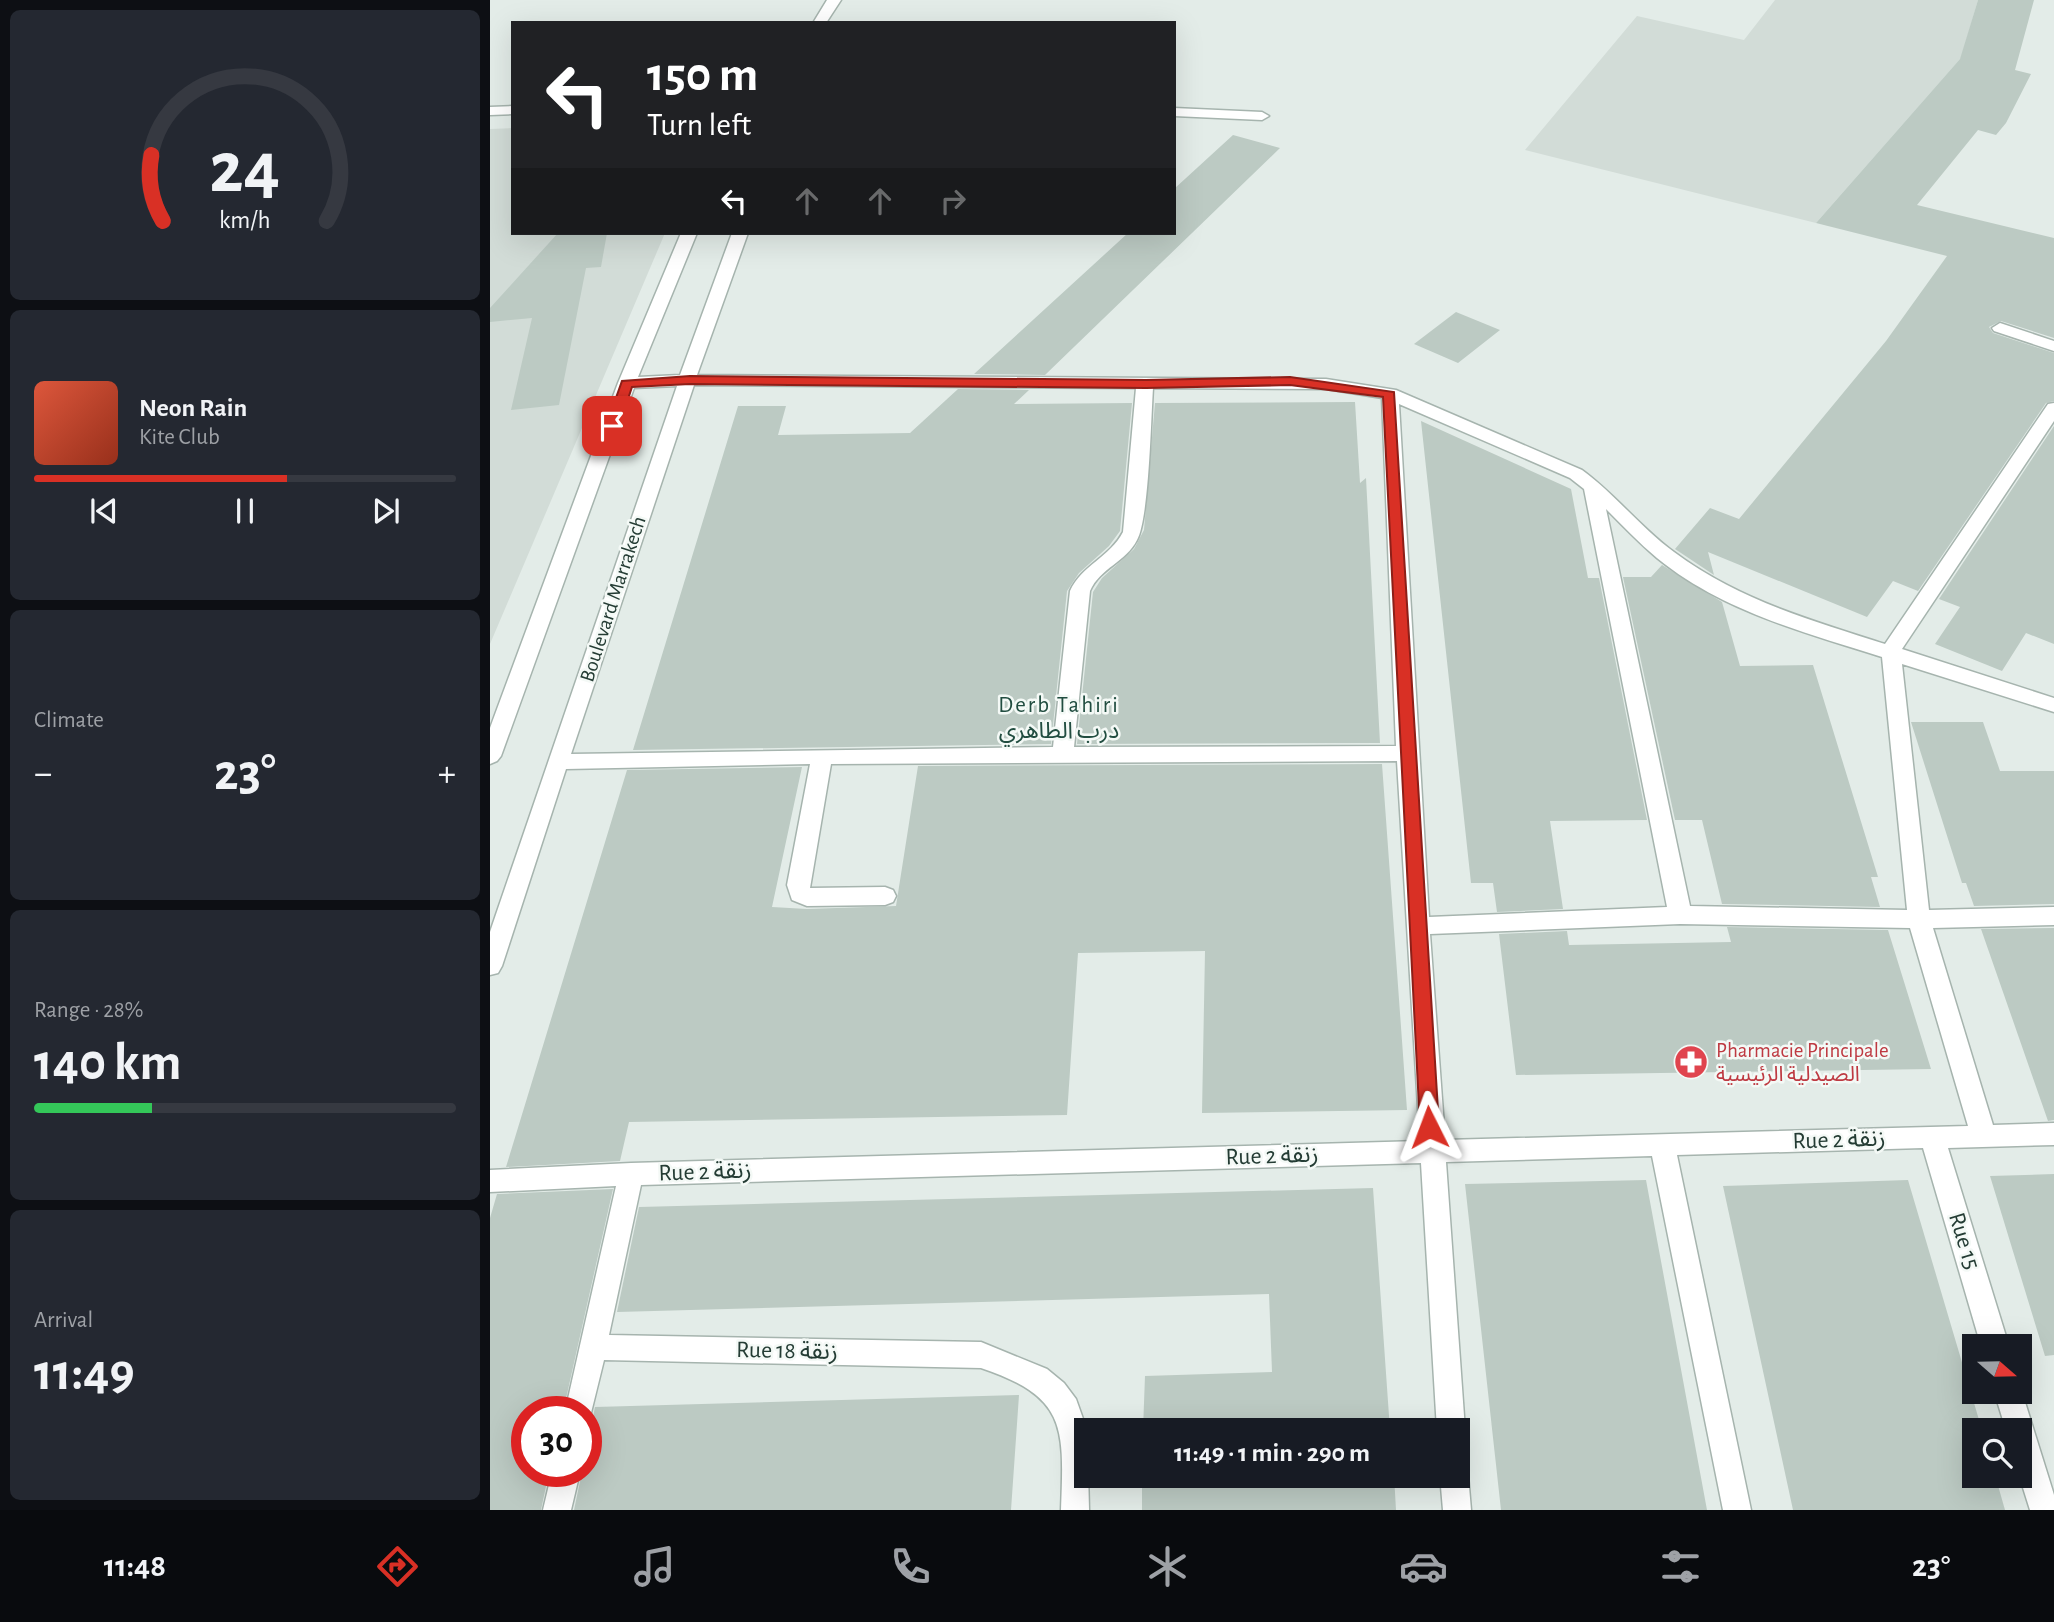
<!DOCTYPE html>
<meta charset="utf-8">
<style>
body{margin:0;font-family:"Alegreya Sans","Noto Sans Arabic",sans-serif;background:#242831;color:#f1f3f6;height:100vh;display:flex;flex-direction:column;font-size:26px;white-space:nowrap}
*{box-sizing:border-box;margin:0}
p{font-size:23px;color:#9ea1a6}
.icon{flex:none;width:38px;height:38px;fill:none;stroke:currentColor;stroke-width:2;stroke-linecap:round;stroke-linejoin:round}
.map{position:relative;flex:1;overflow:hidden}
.details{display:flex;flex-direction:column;gap:10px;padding:10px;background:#0d0f14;width:490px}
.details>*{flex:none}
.banner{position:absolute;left:21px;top:21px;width:665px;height:214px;border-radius:0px;box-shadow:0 7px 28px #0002;background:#202124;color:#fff;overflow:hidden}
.needle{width:46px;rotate:110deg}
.buttons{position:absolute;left:1472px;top:1334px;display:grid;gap:14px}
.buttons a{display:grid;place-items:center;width:70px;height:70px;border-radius:0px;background:#171b24;box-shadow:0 7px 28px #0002;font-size:35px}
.speed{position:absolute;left:21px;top:1396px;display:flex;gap:14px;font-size:35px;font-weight:700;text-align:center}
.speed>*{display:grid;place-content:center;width:91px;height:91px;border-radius:50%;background:#171b24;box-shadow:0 7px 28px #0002;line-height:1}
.speed .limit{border:10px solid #d22;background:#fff;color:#111}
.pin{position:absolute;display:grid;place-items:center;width:60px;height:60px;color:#fff;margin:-30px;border-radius:14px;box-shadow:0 4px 10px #0006}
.me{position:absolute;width:77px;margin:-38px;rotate:357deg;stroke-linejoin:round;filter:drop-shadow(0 0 5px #0008)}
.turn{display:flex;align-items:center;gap:24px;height:147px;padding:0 21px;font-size:32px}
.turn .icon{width:91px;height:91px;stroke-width:2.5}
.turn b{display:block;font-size:49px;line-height:60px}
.lanes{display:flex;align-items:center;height:66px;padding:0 21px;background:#0003;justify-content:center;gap:35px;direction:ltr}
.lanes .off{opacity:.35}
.big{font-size:52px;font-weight:600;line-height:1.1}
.details .widget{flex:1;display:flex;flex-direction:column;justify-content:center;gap:10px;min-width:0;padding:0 24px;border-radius:10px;background:#242831}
.details .dial{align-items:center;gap:0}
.dial svg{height:182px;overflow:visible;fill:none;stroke:#363941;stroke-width:7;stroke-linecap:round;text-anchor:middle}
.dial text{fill:#f1f3f6;stroke:none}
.song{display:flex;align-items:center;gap:21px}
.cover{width:84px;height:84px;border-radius:10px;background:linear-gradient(135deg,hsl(10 70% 55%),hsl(10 70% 35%))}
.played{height:7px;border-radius:4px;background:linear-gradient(90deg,#d93025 60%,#363941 60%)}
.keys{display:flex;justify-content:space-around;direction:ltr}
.heat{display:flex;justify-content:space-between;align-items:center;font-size:38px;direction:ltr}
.charge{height:10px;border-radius:5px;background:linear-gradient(90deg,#34c759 28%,#363941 0)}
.trip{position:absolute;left:584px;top:1418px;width:396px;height:70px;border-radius:0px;background:#171b24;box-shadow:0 7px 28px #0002;font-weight:600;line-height:70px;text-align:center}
.menu{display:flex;height:112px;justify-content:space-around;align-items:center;background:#090b0e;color:#9ea1a6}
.menu .icon{width:49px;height:49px}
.menu .selected{color:#d93025}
.menu b{font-size:32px;color:#f1f3f6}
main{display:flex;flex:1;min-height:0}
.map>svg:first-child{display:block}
.built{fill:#d2dcd7}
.building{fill:#bccac3}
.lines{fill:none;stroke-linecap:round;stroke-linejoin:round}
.minor-casing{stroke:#a6b4ae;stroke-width:3}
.minor{fill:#fff;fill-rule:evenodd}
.route{fill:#d93025;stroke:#8d1f18;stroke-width:2}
.labels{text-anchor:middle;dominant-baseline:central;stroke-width:5;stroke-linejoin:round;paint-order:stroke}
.street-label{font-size:21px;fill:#243c34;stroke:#f4f9f6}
.health-label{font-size:21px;fill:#be3a42;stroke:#f4f9f6;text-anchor:start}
.neighbourhood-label{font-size:23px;letter-spacing:2px;fill:#214d40;stroke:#f4f9f6}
.near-street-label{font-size:24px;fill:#243c34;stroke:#f4f9f6}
</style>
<main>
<section class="details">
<div class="widget dial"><svg viewBox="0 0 100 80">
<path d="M14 69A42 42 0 1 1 86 69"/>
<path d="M14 69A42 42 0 0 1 9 40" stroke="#d93025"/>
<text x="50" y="56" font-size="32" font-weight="700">24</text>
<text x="50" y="72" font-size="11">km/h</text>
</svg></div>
<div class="widget">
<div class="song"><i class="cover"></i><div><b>Neon Rain</b><p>Kite Club</p></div></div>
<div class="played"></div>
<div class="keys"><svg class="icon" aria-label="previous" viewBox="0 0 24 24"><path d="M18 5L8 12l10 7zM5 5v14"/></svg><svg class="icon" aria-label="pause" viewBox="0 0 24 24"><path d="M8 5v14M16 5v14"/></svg><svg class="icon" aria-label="next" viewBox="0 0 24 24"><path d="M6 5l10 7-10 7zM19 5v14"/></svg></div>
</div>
<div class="widget"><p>Climate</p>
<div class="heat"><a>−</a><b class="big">23°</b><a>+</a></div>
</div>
<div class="widget"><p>Range · 28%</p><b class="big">140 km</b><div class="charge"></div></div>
<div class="widget"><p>Arrival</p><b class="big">11:49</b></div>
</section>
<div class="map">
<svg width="1564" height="1510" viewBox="0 0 1564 1510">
<rect width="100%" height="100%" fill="#e3ece8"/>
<path class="built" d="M1285,0H1488L1471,58L1326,223L1035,150L1147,16L1254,40Z
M23,128V233H175L0,644V129Z"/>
<path class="building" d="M1488,0H1544L1525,70L1541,74L1516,123L1506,135L1488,130L1427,205L1564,238V338L1511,321L1499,327L1503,333L1564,353V401L1556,403L1428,591L1403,581L1377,617L1218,552L1224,575L1185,549L1220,508L1249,519L1396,341L1457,256L1326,223L1470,59Z
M743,135L790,148L555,375L484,374L638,233H684V189Z
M68,233H117L111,267L96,268L69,405L21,410L42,318L0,322V308Z
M966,312L1010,330L968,363L924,344Z
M468,389L539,390L524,404L642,403L630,531L619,546L589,573L577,591L561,744L143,750L248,406H296L288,435L420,433Z
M865,402L870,483L876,478L890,743L587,744L603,592L612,578L644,549L654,530L665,403Z
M931,421L1081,489L1098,578H1109L1157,820L1060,821L1073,909L1007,912L1003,883H981Z
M1564,426V644L1536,633L1512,671L1445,644L1470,607L1449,599Z
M1172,565L1232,602L1250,666L1323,665L1388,877H1381L1390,907L1232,904L1212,820H1185L1133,577H1161Z
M1421,722H1493L1510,771H1564V904L1484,906L1476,883H1472Z
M892,764L917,1110L712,1113L715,951L588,953L577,1115L139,1122L130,1161L16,1167L137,770L312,767L282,907L317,909L406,906L428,766Z
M1237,927L1398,930L1441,1069L1026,1075L1009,934L1077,931L1079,945L1241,942Z
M1564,928V1120L1558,1121L1491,929Z
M1564,1174V1355L1555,1356L1500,1176Z
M1156,1180L1217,1510H1011L975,1184Z
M1418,1180L1492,1430H1484V1475H1505L1515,1510H1303L1233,1186Z
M883,1188L900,1430H653L655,1376L782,1372L779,1294L127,1312L149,1207Z
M123,1189L73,1412H37V1472H59L51,1510H0V1218L7,1194Z
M529,1395L521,1510H84L92,1472H96V1425L102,1422L105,1407Z
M652,1475H904L906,1510H652Z"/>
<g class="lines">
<g class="minor-casing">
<path id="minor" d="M337,0H351L336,23H323Z
M23,106V114L0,115V107Z
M684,108L772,112L779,116L772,120L684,116Z
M191,233H207L148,377L190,375L242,233H258L207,375L836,379L906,390L1092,470C1125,494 1151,528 1184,552C1248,600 1321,620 1395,644L1558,404L1564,403V421L1412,649L1564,698V712L1412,664L1439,910L1564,907V925L1443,928L1503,1125L1564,1123V1145L1458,1148L1519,1346H1491L1433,1148L1187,1155L1261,1510H1233L1162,1156L956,1162L975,1430L968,1441V1430H947L931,1163L151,1185L119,1335L491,1342L557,1369L574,1383L586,1399L597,1430L599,1510H571C574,1427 577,1397 491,1368L114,1360L99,1421L96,1423V1412H75L126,1186L0,1192V1170L141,1163L930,1141L907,761L341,764L320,888L395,887L403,890L406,896L403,902L395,905L317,906L302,900L297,885L320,764L76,769L12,966L8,973L0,975V932L187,386L144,388L11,756L7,761L0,764V728L128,383ZM204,385L646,388L633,532C620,557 592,565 580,591L563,747L81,754ZM663,388L836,389L892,398L906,746L584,747L600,591C610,568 636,562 647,540C659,519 661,418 663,388ZM909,404L1080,478L1094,489L1177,907L939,917ZM1116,509C1133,526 1149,543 1167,558C1232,611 1313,632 1392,657L1417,910L1200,906ZM1190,924L1420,928L1478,1126L955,1140L940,934Z
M1510,323L1564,341V351L1504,331L1502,328Z
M1530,1386L1564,1495V1510H1540L1529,1475L1530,1430H1516L1504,1391H1530Z
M968,1462L974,1465L978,1475L981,1510H953L950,1475H968Z
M62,1472H90L81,1510H53Z"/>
</g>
<use href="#minor" class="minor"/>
</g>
<path class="route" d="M200,376L656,380L800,377L904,392L949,1127L946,1132H933L930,1127L893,397L800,385L656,388L200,384L142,387L129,426L122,430L116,426L132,381Z"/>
<defs>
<g id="pharmacy-disc" transform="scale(1.75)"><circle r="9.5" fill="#e0444e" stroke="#f4f9f6"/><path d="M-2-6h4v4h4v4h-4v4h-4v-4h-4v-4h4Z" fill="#fff"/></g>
</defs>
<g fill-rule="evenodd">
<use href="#pharmacy-disc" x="1201" y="1062"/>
</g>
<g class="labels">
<g class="street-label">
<text transform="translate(123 599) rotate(-72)">Boulevard Marrakech</text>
</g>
<g class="health-label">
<text x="1226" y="1050">Pharmacie Principale<tspan x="1226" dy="24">الصيدلية الرئيسية</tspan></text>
</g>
<g class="neighbourhood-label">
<text x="569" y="705">Derb Tahiri<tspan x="569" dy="26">درب الطاهري</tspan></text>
</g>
<g class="near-street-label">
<text transform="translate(1349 1140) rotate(-2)">Rue 2 زنقة</text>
<text transform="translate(782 1156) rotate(-2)">Rue 2 زنقة</text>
<text transform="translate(215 1172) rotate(-2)">Rue 2 زنقة</text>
<text transform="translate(1474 1241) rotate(73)">Rue 15</text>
<text transform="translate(297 1351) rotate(1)">Rue 18 زنقة</text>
</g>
</g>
</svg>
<div class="buttons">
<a><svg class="needle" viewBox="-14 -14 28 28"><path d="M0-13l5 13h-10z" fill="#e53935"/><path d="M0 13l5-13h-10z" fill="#9ea1a6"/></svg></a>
<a><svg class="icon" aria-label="search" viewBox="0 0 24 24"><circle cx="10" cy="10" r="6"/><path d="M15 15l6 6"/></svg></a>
</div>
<div class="speed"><div class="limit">30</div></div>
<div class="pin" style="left:122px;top:426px;background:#d93025"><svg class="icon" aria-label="arrive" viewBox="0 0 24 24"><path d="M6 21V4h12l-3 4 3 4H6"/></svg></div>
<svg class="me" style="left:939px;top:1127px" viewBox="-20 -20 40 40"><path d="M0-17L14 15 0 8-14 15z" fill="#d93025" stroke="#fff" stroke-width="4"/></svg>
<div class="trip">11:49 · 1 min · 290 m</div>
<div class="banner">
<div class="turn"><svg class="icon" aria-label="left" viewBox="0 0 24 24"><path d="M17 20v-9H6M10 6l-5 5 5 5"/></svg><div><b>150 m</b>Turn left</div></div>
<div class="lanes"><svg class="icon" aria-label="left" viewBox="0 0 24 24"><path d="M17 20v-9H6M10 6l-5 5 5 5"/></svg><svg class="icon off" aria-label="ahead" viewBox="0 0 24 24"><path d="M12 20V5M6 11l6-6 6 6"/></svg><svg class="icon off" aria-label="ahead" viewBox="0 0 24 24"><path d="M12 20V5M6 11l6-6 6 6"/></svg><svg class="icon off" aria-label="right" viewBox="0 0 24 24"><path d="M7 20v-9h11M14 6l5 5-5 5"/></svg></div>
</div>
</div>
</main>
<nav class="menu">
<b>11:48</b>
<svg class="icon selected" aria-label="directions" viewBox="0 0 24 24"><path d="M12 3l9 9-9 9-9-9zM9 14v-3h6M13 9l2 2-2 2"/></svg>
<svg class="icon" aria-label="music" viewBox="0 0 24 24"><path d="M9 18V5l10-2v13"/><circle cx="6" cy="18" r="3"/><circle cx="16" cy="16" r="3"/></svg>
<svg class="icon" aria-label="phone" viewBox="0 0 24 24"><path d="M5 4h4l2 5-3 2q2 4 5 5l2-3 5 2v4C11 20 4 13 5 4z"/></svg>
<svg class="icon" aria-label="climate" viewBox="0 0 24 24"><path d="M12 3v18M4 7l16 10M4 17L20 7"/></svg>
<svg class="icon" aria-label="car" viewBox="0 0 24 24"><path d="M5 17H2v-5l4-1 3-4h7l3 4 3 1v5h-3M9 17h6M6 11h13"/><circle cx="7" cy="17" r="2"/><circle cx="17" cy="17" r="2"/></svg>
<svg class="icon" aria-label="filters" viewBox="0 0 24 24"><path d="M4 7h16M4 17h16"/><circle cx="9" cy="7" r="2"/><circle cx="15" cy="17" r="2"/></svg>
<b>23°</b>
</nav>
